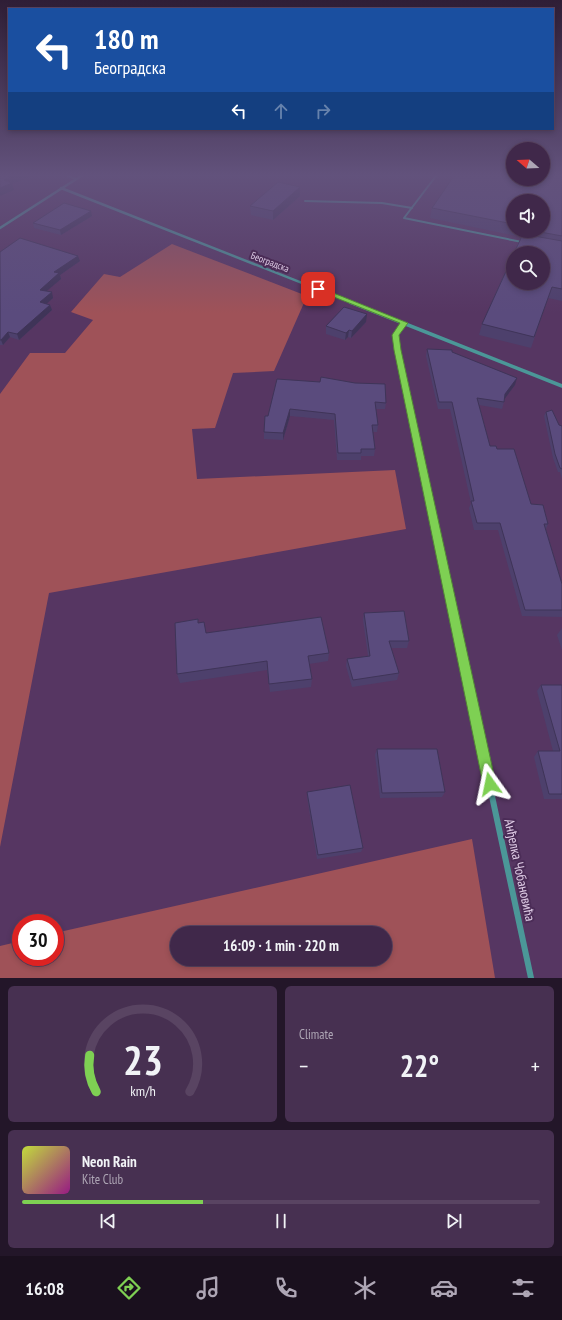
<!DOCTYPE html>
<meta charset="utf-8">
<style>
body{margin:0;font-family:"PT Sans Narrow",sans-serif;background:#473051;color:#f1f3f6;height:100vh;display:flex;flex-direction:column;font-size:15px;white-space:nowrap}
*{box-sizing:border-box;margin:0}
p{font-size:13px;color:#aea6b5}
.icon{flex:none;width:22px;height:22px;fill:none;stroke:currentColor;stroke-width:2;stroke-linecap:round;stroke-linejoin:round}
.map{position:relative;height:978px;overflow:hidden}
.details{display:flex;flex-direction:column;gap:8px;padding:8px;background:#231629;flex:1}
.details>*{flex:none}
.banner{position:absolute;left:8px;top:8px;width:546px;height:122px;border-radius:0px;box-shadow:0 2px 6px #0003,0 0 0 1px #594462;background:#1a4fa0;color:#fff;overflow:hidden}
.needle{width:26px;rotate:289deg}
.fabs{position:absolute;left:506px;top:142px;display:grid;gap:8px}
.fabs a{display:grid;place-items:center;width:44px;height:44px;border-radius:50%;background:#40284a;box-shadow:0 2px 6px #0003,0 0 0 1px #594462;font-size:20px}
.speed{position:absolute;left:12px;top:914px;display:flex;gap:8px;font-size:20px;font-weight:700;text-align:center}
.speed>*{display:grid;place-content:center;width:52px;height:52px;border-radius:50%;background:#40284a;box-shadow:0 2px 6px #0003,0 0 0 1px #594462;line-height:1}
.speed .limit{border:6px solid #d22;background:#fff;color:#111}
.pin{position:absolute;display:grid;place-items:center;width:34px;height:34px;color:#fff;margin:-17px;border-radius:8px;box-shadow:0 2px 6px #0006}
.me{position:absolute;width:44px;margin:-22px;rotate:348deg;stroke-linejoin:round;filter:drop-shadow(0 0 3px #0008)}
.turn{display:flex;align-items:center;gap:14px;height:84px;padding:0 20px;font-size:18px}
.turn .icon{width:52px;height:52px;stroke-width:2.5}
.turn b{display:block;font-size:28px;line-height:34px}
.lanes{display:flex;align-items:center;height:38px;padding:0 20px;background:#0003;justify-content:center;gap:20px;direction:ltr}
.lanes .off{opacity:.35}
.big{font-size:30px;font-weight:700;line-height:1.1}
.details .card{flex:1;display:flex;flex-direction:column;justify-content:center;gap:6px;min-width:0;padding:0 14px;border-radius:6px;background:#473051}
.details .dial{align-items:center;gap:0}
.dial svg{height:104px;overflow:visible;fill:none;stroke:#594462;stroke-width:7;stroke-linecap:round;text-anchor:middle}
.dial text{fill:#f1f3f6;stroke:none}
.song{display:flex;align-items:center;gap:12px}
.cover{width:48px;height:48px;border-radius:6px;background:linear-gradient(135deg,hsl(70 70% 55%),hsl(310 70% 35%))}
.played{height:4px;border-radius:2px;background:linear-gradient(90deg,#7ed053 35%,#594462 35%)}
.keys{display:flex;justify-content:space-around;direction:ltr}
.heat{display:flex;justify-content:space-between;align-items:center;font-size:22px;direction:ltr}
.details .tiles{flex:1;display:grid;gap:8px;grid-template-columns:1fr 1fr}
.card:last-child{grid-column:span 2}
.trip{position:absolute;left:170px;top:926px;width:222px;height:40px;border-radius:20px;background:#40284a;box-shadow:0 2px 6px #0003,0 0 0 1px #594462;font-weight:700;line-height:40px;text-align:center}
.dock{display:flex;height:64px;justify-content:space-around;align-items:center;background:#1a101e;color:#aea6b5}
.dock .icon{width:28px;height:28px}
.dock .current{color:#7ed053}
.dock b{font-size:18px;color:#f1f3f6}
.map>svg:first-child{display:block}
.green{fill:#9f5258;fill-rule:evenodd}
.lines{fill:none;stroke-linecap:round;stroke-linejoin:round}
.lane{stroke:#4b9798;stroke-width:2}
.street-far3{stroke:#4b9798;stroke-width:2.5}
.street-far2{stroke:#4b9798;stroke-width:3.5}
.street-far1{stroke:#4b9798;stroke-width:4.5}
.street{stroke:#4b9798;stroke-width:6}
.wall{fill:#4d406c;fill-rule:evenodd}
.shaded-wall{fill:#3f3458}
.building{fill:#5a4b7d;stroke:#3f3458}
.route{fill:#7ed053;stroke:#528736}
.labels{text-anchor:middle;dominant-baseline:central;stroke-width:4;stroke-linejoin:round;paint-order:stroke}
.far-street-label{font-size:10px;fill:#decbe5;stroke:#4b2c57}
.near-street-label{font-size:14px;fill:#decbe5;stroke:#4b2c57}
</style>
<div class="map">
<svg width="562" height="978" viewBox="0 0 562 978">
<rect width="100%" height="100%" fill="#563662"/>
<path class="green" d="M172,244L307,296L274,371L233,373L215,428L192,429L197,479L395,470L406,529L49,593L0,847V394L30,353H65L93,320L71,312L104,274L120,277Z
M472,839L495,978H0V946L21,941V957H55V933ZM177,933H385V959H177Z"/>
<g class="lines">
<path class="lane" d="M68,176L76,179
M436,176L404,218L522,242
M305,201L382,203L412,208"/>
<path class="street-far3" d="M61,188L353,303
M0,228L81,176"/>
<path class="street-far2" d="M350,302L562,386
M404,323L397,335V350L423,470"/>
<path class="street-far1" d="M422,469L469,690"/>
<path class="street" d="M469,689L531,978"/>
</g>
<path class="wall" d="M562,176V301L548,298L531,348L479,335L482,324L521,237L430,218L432,208ZM513,201L543,231H513Z
M300,187V196L273,220L251,215L250,206Z
M92,216L61,235L34,228L33,223Z
M0,252L80,261L60,275L61,279L46,291L53,298L46,304L50,305L52,310L19,340L10,337L3,345H0Z
M366,322L351,338L348,337L345,340L326,334V326Z
M427,349L452,352L515,385L505,398L504,402L502,409L479,405L490,446L497,449L531,504L548,524L546,529L562,584V617L522,616L498,530H474L469,508L471,503L450,409H438L426,356Z
M320,382L386,403L385,409H376L378,425L377,432H373L375,449L374,456H361V460H337L334,420L290,416L283,440L264,439V432L268,416Z
M546,412L559,425L562,426V479L560,472H558L553,458L544,416Z
M364,613L409,641L407,648H391L399,673L397,680L352,687L346,666L347,659L368,656L363,620Z
M199,623L206,633L329,653L328,661L309,664L312,679L311,687L270,692L267,670L180,683L177,674Z
M562,628V650L557,635Z
M541,685H562V799H544L534,757L538,751H553L537,691Z
M377,749L445,792L442,797L380,798L375,755Z
M307,792L363,848L361,852L317,859L307,797Z"/>
<path class="shaded-wall" d="M13,176H32L12,184L14,190L0,196V188L4,180Z
M300,187V196L273,220V211Z
M91,211L92,216L61,235L60,230Z
M78,256L80,261L60,275L61,279L42,295L40,290L54,272Z
M52,292L53,298L42,308L40,302Z
M50,305L52,310L19,340L17,334Z
M367,314L366,322L351,338L352,331Z
M349,330L348,337L345,340L346,333Z
M8,332L10,337L3,345L1,340Z
M517,378L515,385L503,401L505,394Z
M290,409V416L283,440V433Z"/>
<path class="building" d="M0,176H13L4,180L12,183L0,188Z
M454,176H513V179H543V176H562V236L535,231H543V201H513V224L432,208Z
M278,182L300,187L273,211L250,206Z
M64,203L91,211L60,230L33,223Z
M523,234L562,241V289L552,287L534,337L482,324L513,256V283H543V253H514Z
M20,238L78,256L54,272L59,273L40,290L52,292L40,302L50,305L17,334L8,332L1,340H0V252Z
M344,307L367,314L352,331L349,330L346,333L326,326Z
M427,349L452,350V352L517,378L505,394L504,402L477,398L490,446H496L497,449H514L531,504L543,505L548,524H544L562,584V610H525L500,523H477L471,501H474L452,402H439Z
M321,377L355,383L385,384L386,403L375,402L378,425H372L375,449H361V453H338L335,414L290,409L283,433L264,432L265,416H268L277,379L320,382Z
M552,410L559,425L562,426V469L560,468L555,454L546,412Z
M404,611L409,641H389L399,673L353,680L347,659L370,656L364,613Z
M321,617L329,653L308,656L312,679L269,684L267,661L177,674L175,623L198,619V623L204,622L206,633Z
M541,685H562V794H549L538,751H560Z
M377,749H437L445,792L382,793Z
M350,785L363,848L318,855L307,792Z"/>
<linearGradient id="sky" x2="0" y2="1"><stop stop-color="#2f1e36"/><stop offset="0.56" stop-color="#62527c"/><stop offset="1" stop-color="#62527c" stop-opacity="0"/></linearGradient>
<rect width="562" height="313" fill="url(#sky)"/>
<path class="route" d="M316,288H321L408,323L399,335L401,350L496,784L494,789L490,791L485,789L483,784L394,350L392,335L400,323L316,290Z"/>
<g class="labels">
<g class="far-street-label">
<text transform="translate(270 262) rotate(21)">Београдска</text>
</g>
<g class="near-street-label">
<text transform="translate(520 870) rotate(78)">Анђелка Чобановића</text>
</g>
</g>
</svg>
<div class="fabs">
<a><svg class="needle" viewBox="-14 -14 28 28"><path d="M0-13l5 13h-10z" fill="#e53935"/><path d="M0 13l5-13h-10z" fill="#aea6b5"/></svg></a>
<a><svg class="icon" aria-label="sound" viewBox="0 0 24 24"><path d="M4 9h4l5-4v14l-5-4H4zM17 9q2 3 0 6"/></svg></a>
<a><svg class="icon" aria-label="search" viewBox="0 0 24 24"><circle cx="10" cy="10" r="6"/><path d="M15 15l6 6"/></svg></a>
</div>
<div class="speed"><div class="limit">30</div></div>
<div class="pin" style="left:318px;top:289px;background:#d93025"><svg class="icon" aria-label="arrive" viewBox="0 0 24 24"><path d="M6 21V4h12l-3 4 3 4H6"/></svg></div>
<svg class="me" style="left:490px;top:784px" viewBox="-20 -20 40 40"><path d="M0-17L14 15 0 8-14 15z" fill="#7ed053" stroke="#fff" stroke-width="4"/></svg>
<div class="trip">16:09 · 1 min · 220 m</div>
<div class="banner">
<div class="turn"><svg class="icon" aria-label="left" viewBox="0 0 24 24"><path d="M17 20v-9H6M10 6l-5 5 5 5"/></svg><div><b>180 m</b>Београдска</div></div>
<div class="lanes"><svg class="icon" aria-label="left" viewBox="0 0 24 24"><path d="M17 20v-9H6M10 6l-5 5 5 5"/></svg><svg class="icon off" aria-label="ahead" viewBox="0 0 24 24"><path d="M12 20V5M6 11l6-6 6 6"/></svg><svg class="icon off" aria-label="right" viewBox="0 0 24 24"><path d="M7 20v-9h11M14 6l5 5-5 5"/></svg></div>
</div>
</div>
<section class="details">
<div class="tiles">
<div class="card dial"><svg viewBox="0 0 100 80">
<path d="M14 69A42 42 0 1 1 86 69"/>
<path d="M14 69A42 42 0 0 1 9 41" stroke="#7ed053"/>
<text x="50" y="56" font-size="32" font-weight="700">23</text>
<text x="50" y="72" font-size="11">km/h</text>
</svg></div>
<div class="card"><p>Climate</p>
<div class="heat"><a>−</a><b class="big">22°</b><a>+</a></div>
</div>
<div class="card">
<div class="song"><i class="cover"></i><div><b>Neon Rain</b><p>Kite Club</p></div></div>
<div class="played"></div>
<div class="keys"><svg class="icon" aria-label="previous" viewBox="0 0 24 24"><path d="M18 5L8 12l10 7zM5 5v14"/></svg><svg class="icon" aria-label="pause" viewBox="0 0 24 24"><path d="M8 5v14M16 5v14"/></svg><svg class="icon" aria-label="next" viewBox="0 0 24 24"><path d="M6 5l10 7-10 7zM19 5v14"/></svg></div>
</div>
</div>
</section>
<nav class="dock">
<b>16:08</b>
<svg class="icon current" aria-label="directions" viewBox="0 0 24 24"><path d="M12 3l9 9-9 9-9-9zM9 14v-3h6M13 9l2 2-2 2"/></svg>
<svg class="icon" aria-label="music" viewBox="0 0 24 24"><path d="M9 18V5l10-2v13"/><circle cx="6" cy="18" r="3"/><circle cx="16" cy="16" r="3"/></svg>
<svg class="icon" aria-label="phone" viewBox="0 0 24 24"><path d="M5 4h4l2 5-3 2q2 4 5 5l2-3 5 2v4C11 20 4 13 5 4z"/></svg>
<svg class="icon" aria-label="climate" viewBox="0 0 24 24"><path d="M12 3v18M4 7l16 10M4 17L20 7"/></svg>
<svg class="icon" aria-label="car" viewBox="0 0 24 24"><path d="M5 17H2v-5l4-1 3-4h7l3 4 3 1v5h-3M9 17h6M6 11h13"/><circle cx="7" cy="17" r="2"/><circle cx="17" cy="17" r="2"/></svg>
<svg class="icon" aria-label="filters" viewBox="0 0 24 24"><path d="M4 7h16M4 17h16"/><circle cx="9" cy="7" r="2"/><circle cx="15" cy="17" r="2"/></svg>
</nav>
